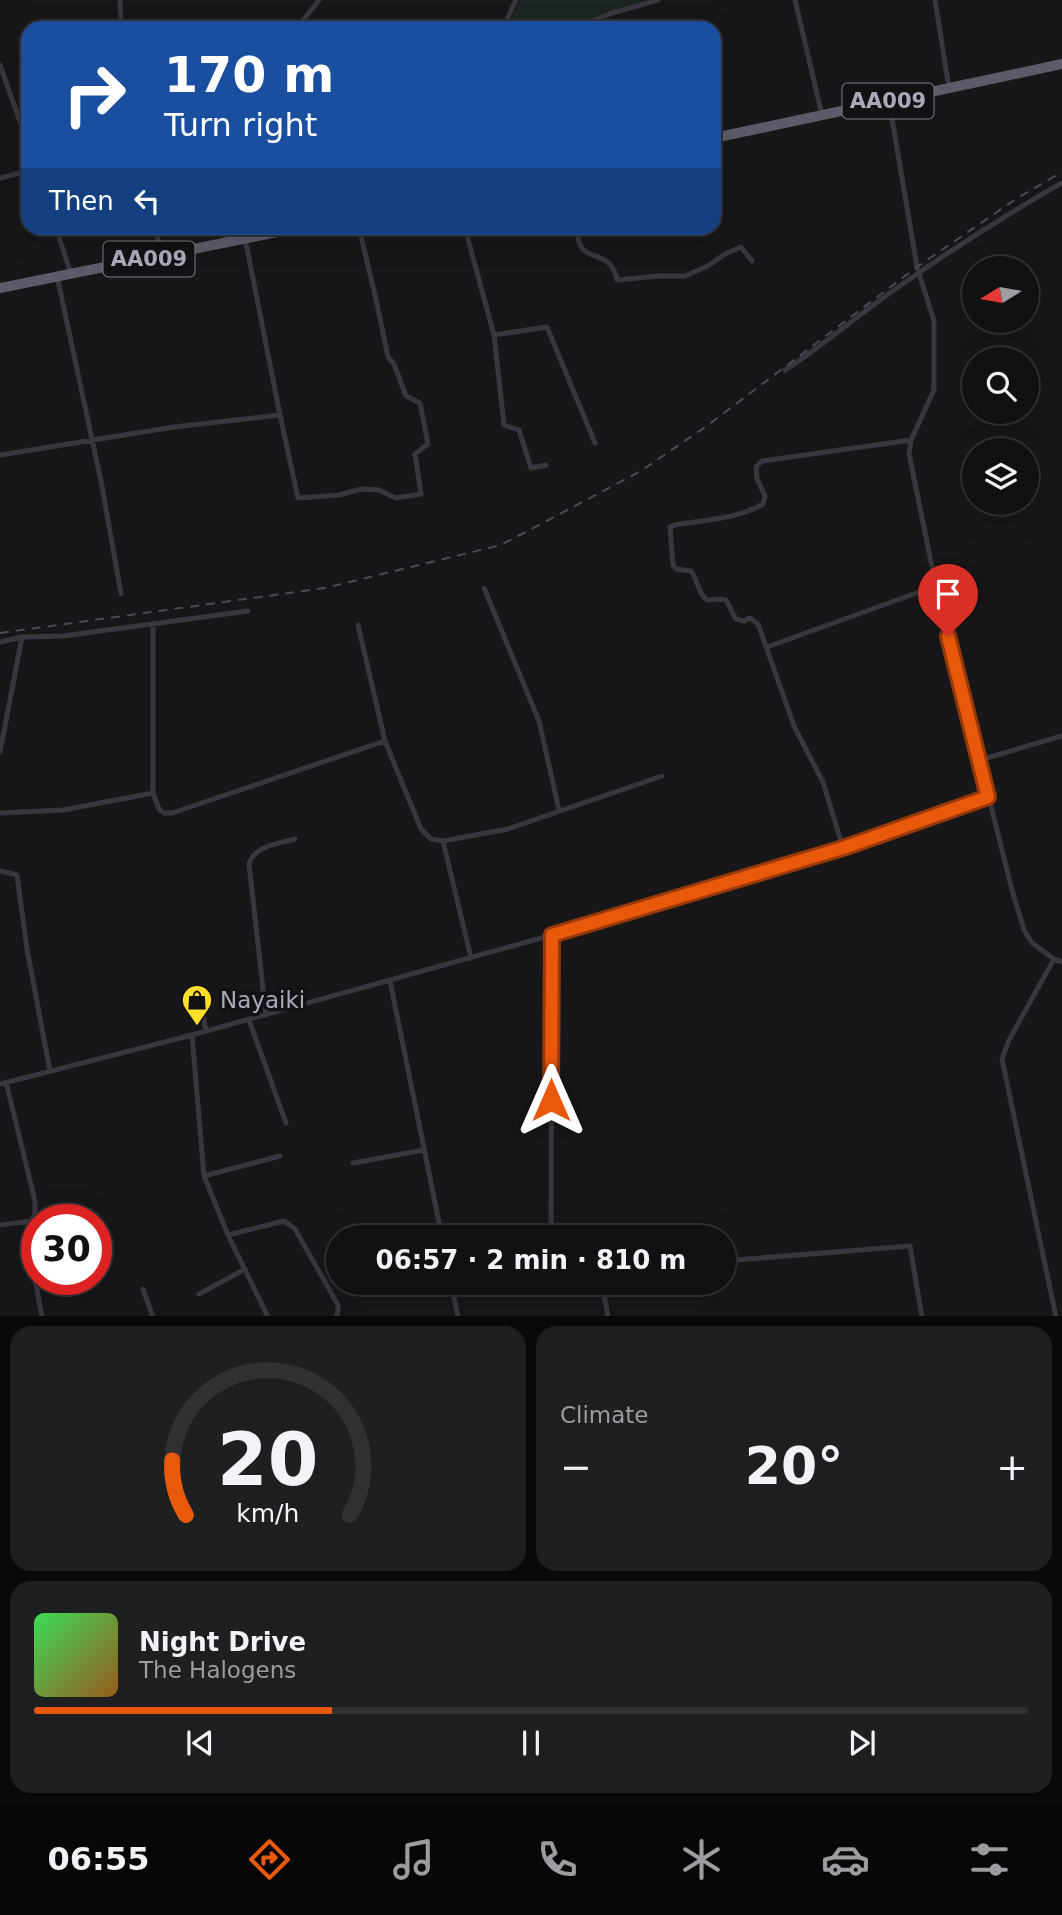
<!DOCTYPE html>
<meta charset="utf-8">
<style>
body{margin:0;font-family:"DejaVu Sans",sans-serif;background:#1e1f21;color:#f1f3f6;height:100vh;display:flex;flex-direction:column;font-size:26px;white-space:nowrap}
*{box-sizing:border-box;margin:0}
p{font-size:23px;color:#9c9da0}
.icon{flex:none;width:38px;height:38px;fill:none;stroke:currentColor;stroke-width:2;stroke-linecap:round;stroke-linejoin:round}
.map{position:relative;height:1316px;overflow:hidden}
.panel{display:flex;flex-direction:column;gap:10px;padding:10px;background:#09090a;flex:1}
.panel>*{flex:none}
.guide{position:absolute;left:21px;top:21px;width:700px;height:214px;border-radius:21px;box-shadow:0 7px 28px #0002,0 0 0 2px #303133;background:#1a4fa0;color:#fff;overflow:hidden}
.needle{width:46px;rotate:259deg}
.controls{position:absolute;left:962px;top:256px;display:grid;gap:14px}
.controls a{display:grid;place-items:center;width:77px;height:77px;border-radius:50%;background:#111113;box-shadow:0 7px 28px #0002,0 0 0 2px #303133;font-size:35px}
.speed{position:absolute;left:21px;top:1204px;display:flex;gap:14px;font-size:35px;font-weight:700;text-align:center}
.speed>*{display:grid;place-content:center;width:91px;height:91px;border-radius:50%;background:#111113;box-shadow:0 7px 28px #0002,0 0 0 2px #303133;line-height:1}
.speed .limit{border:10px solid #d22;background:#fff;color:#111}
.pin{position:absolute;display:grid;place-items:center;width:60px;height:60px;color:#fff;margin:-72px -30px;border-radius:50% 50% 50% 0;rotate:-45deg;box-shadow:0 0 7px #0007}
.pin .icon{rotate:45deg}
.me{position:absolute;width:77px;margin:-38px;rotate:0deg;stroke-linejoin:round;filter:drop-shadow(0 0 5px #0008)}
.turn{display:flex;align-items:center;gap:24px;height:147px;padding:0 28px;font-size:32px}
.turn .icon{width:91px;height:91px;stroke-width:2.5}
.turn b{display:block;font-size:49px;line-height:60px}
.then{display:flex;align-items:center;height:66px;padding:0 28px;background:#0003;gap:14px;font-size:26px}
.big{font-size:52px;font-weight:700;line-height:1.1}
.panel .card{flex:1;display:flex;flex-direction:column;justify-content:center;gap:10px;min-width:0;padding:0 24px;border-radius:21px;background:#1e1f21}
.panel .dial{align-items:center;gap:0}
.dial svg{height:182px;overflow:visible;fill:none;stroke:#303133;stroke-width:7;stroke-linecap:round;text-anchor:middle}
.dial text{fill:#f1f3f6;stroke:none}
.song{display:flex;align-items:center;gap:21px}
.cover{width:84px;height:84px;border-radius:10px;background:linear-gradient(135deg,hsl(130 70% 55%),hsl(30 70% 35%))}
.played{height:7px;border-radius:4px;background:linear-gradient(90deg,#ea580c 30%,#303133 30%)}
.keys{display:flex;justify-content:space-around;direction:ltr}
.heat{display:flex;justify-content:space-between;align-items:center;font-size:38px;direction:ltr}
.panel .tiles{flex:1;display:grid;gap:10px;grid-template-columns:1fr 1fr}
.card:last-child{grid-column:span 2}
.trip{position:absolute;left:326px;top:1225px;width:410px;height:70px;border-radius:35px;background:#111113;box-shadow:0 7px 28px #0002,0 0 0 2px #303133;font-weight:700;line-height:70px;text-align:center}
.dock{display:flex;height:112px;justify-content:space-around;align-items:center;background:#070708;color:#9c9da0}
.dock .icon{width:49px;height:49px}
.dock .on{color:#ea580c}
.dock b{font-size:32px;color:#f1f3f6}
.map>svg:first-child{display:block}
.green{fill:#1c251f}
.lines{fill:none;stroke-linecap:round;stroke-linejoin:round}
.minor{stroke:#38373f;stroke-width:5}
.trunk{stroke:#5b5c67;stroke-width:10}
.rail{stroke:#4a4b54;stroke-width:2;stroke-dasharray:9 7;stroke-linecap:butt}
.route-casing{stroke:#983908;stroke-width:18}
.route{stroke:#ea580c;stroke-width:12}
.labels{text-anchor:middle;dominant-baseline:central;stroke-width:7;stroke-linejoin:round;paint-order:stroke}
.shield{fill:#121214;stroke:#7b7c88;stroke-width:2}
.shield-label{font-size:21px;font-weight:bold;fill:#a8aaba}
.poi-label{font-size:23px;fill:#a8aaba;stroke:#121214;text-anchor:start}
</style>
<div class="map">
<svg width="1062" height="1317" viewBox="0 0 1062 1317">
<rect width="100%" height="100%" fill="#171719"/>
<path class="green" d="M520,0H648L565,28H507Z"/>
<g class="lines">
<path class="minor" d="M120,0L121,28
M795,0L822,115
M935,0L949,88
M297,28L319,0
M503,28L516,0
M575,28L612,13L658,0
M0,65L28,144
M889,101L917,267L934,321V390L911,440L909,454L936,586L1012,890L1024,930L1032,943L1054,959L1062,962
M0,178L28,171
M56,228L71,274
M155,228L162,255
M465,228L494,335L504,425L519,430L531,468L546,465
M576,228C577,233 578,240 580,245C589,262 611,250 617,280L658,276H685L708,266L725,254L741,247L752,261
M245,238L280,415L298,498L339,495L361,489L379,490L396,498L421,494L415,454L428,444L420,403L406,396L394,364L388,357L376,299L359,228
M57,276L102,486L121,594
M494,335L547,327L595,443
M785,370C827,343 865,309 907,281C957,246 1009,213 1062,183
M0,455L174,427L280,415
M484,588L539,721L559,810
M153,623V793L159,809L164,813H172L385,741
M358,625L385,741L421,829L431,839L443,841L508,829L662,776
M0,642L22,637L63,636L248,611
M767,647L936,586
M0,752L22,637
M980,760L1062,736
M0,813L63,810L153,793
M443,841L471,958
M843,848L823,782L794,726L758,624L750,618L744,621L736,619L726,600L720,599L707,600C698,594 698,580 691,571L676,569L673,565L670,527L675,525C703,520 738,519 763,504L765,496L757,479L756,467L762,461L911,440
M0,871L17,875L27,949L50,1071
M1054,959L1009,1040L1002,1059L1056,1317
M390,981L442,1237
M199,991L206,1031
M266,1015L249,864C255,845 278,844 295,839
M249,1020L286,1123
M192,1035L204,1176L228,1235L268,1317
M6,1082L35,1201V1214L28,1227V1240L42,1317
M0,1084L192,1035L552,935L843,848L988,798
M353,1163L424,1150
M204,1176L280,1156
M0,1225L32,1221
M228,1235L284,1221L295,1229L338,1305V1312L336,1317
M551,1237L552,935
M723,1261L910,1246L922,1317
M451,1283L458,1317
M602,1283L608,1317
M143,1289L153,1317
M199,1294L245,1269
M453,1294L522,1283"/>
<path class="trunk" d="M714,138L1062,64
M0,288L297,228"/>
<path class="rail" d="M0,633L325,588L501,545L641,471L708,425L917,267L1016,199L1062,172"/>
</g>
<g class="lines">
<g class="route-casing">
<path id="route" d="M551,1100L552,935L843,848L988,797L948,636"/>
</g>
<use href="#route" class="route"/>
</g>
<defs>
<g id="shop-pin" transform="scale(1.575)"><path d="M0 17L-7.5 6A9.5 9.5 0 1 1 7.5 6Z" fill="#ffdf29" stroke="#121214"/><path d="M-5-2.5h2.3a2.7 3.5 0 0 1 5.4 0H5L5.5 6h-11ZM-1.5-2.5h3a1.5 2.3 0 0 0-3 0Z" fill="#111"/></g>
</defs>
<g fill-rule="evenodd">
<use href="#shop-pin" x="197" y="1000"/>
</g>
<g class="labels">
<g class="shield">
<rect x="842.5" y="83.5" width="91" height="35" rx="5"/>
<rect x="103.5" y="241.5" width="91" height="35" rx="5"/>
</g>
<g class="shield-label">
<text x="888" y="101">AA009</text>
<text x="149" y="259">AA009</text>
</g>
<g class="poi-label">
<text x="220" y="1000">Nayaiki</text>
</g>
</g>
</svg>
<div class="controls">
<a><svg class="needle" viewBox="-14 -14 28 28"><path d="M0-13l5 13h-10z" fill="#e53935"/><path d="M0 13l5-13h-10z" fill="#9c9da0"/></svg></a>
<a><svg class="icon" aria-label="search" viewBox="0 0 24 24"><circle cx="10" cy="10" r="6"/><path d="M15 15l6 6"/></svg></a>
<a><svg class="icon" aria-label="layers" viewBox="0 0 24 24"><path d="M12 4l9 5-9 5-9-5zM3 14l9 5 9-5"/></svg></a>
</div>
<div class="speed"><div class="limit">30</div></div>
<div class="pin" style="left:948px;top:636px;background:#d93025"><svg class="icon" aria-label="arrive" viewBox="0 0 24 24"><path d="M6 21V4h12l-3 4 3 4H6"/></svg></div>
<svg class="me" style="left:551px;top:1100px" viewBox="-20 -20 40 40"><path d="M0-17L14 15 0 8-14 15z" fill="#ea580c" stroke="#fff" stroke-width="4"/></svg>
<div class="trip">06:57 · 2 min · 810 m</div>
<div class="guide">
<div class="turn"><svg class="icon" aria-label="right" viewBox="0 0 24 24"><path d="M7 20v-9h11M14 6l5 5-5 5"/></svg><div><b>170 m</b>Turn right</div></div>
<div class="then">Then<svg class="icon" aria-label="left" viewBox="0 0 24 24"><path d="M17 20v-9H6M10 6l-5 5 5 5"/></svg></div>
</div>
</div>
<section class="panel">
<div class="tiles">
<div class="card dial"><svg viewBox="0 0 100 80">
<path d="M14 69A42 42 0 1 1 86 69"/>
<path d="M14 69A42 42 0 0 1 8 45" stroke="#ea580c"/>
<text x="50" y="56" font-size="32" font-weight="700">20</text>
<text x="50" y="72" font-size="11">km/h</text>
</svg></div>
<div class="card"><p>Climate</p>
<div class="heat"><a>−</a><b class="big">20°</b><a>+</a></div>
</div>
<div class="card">
<div class="song"><i class="cover"></i><div><b>Night Drive</b><p>The Halogens</p></div></div>
<div class="played"></div>
<div class="keys"><svg class="icon" aria-label="previous" viewBox="0 0 24 24"><path d="M18 5L8 12l10 7zM5 5v14"/></svg><svg class="icon" aria-label="pause" viewBox="0 0 24 24"><path d="M8 5v14M16 5v14"/></svg><svg class="icon" aria-label="next" viewBox="0 0 24 24"><path d="M6 5l10 7-10 7zM19 5v14"/></svg></div>
</div>
</div>
</section>
<nav class="dock">
<b>06:55</b>
<svg class="icon on" aria-label="directions" viewBox="0 0 24 24"><path d="M12 3l9 9-9 9-9-9zM9 14v-3h6M13 9l2 2-2 2"/></svg>
<svg class="icon" aria-label="music" viewBox="0 0 24 24"><path d="M9 18V5l10-2v13"/><circle cx="6" cy="18" r="3"/><circle cx="16" cy="16" r="3"/></svg>
<svg class="icon" aria-label="phone" viewBox="0 0 24 24"><path d="M5 4h4l2 5-3 2q2 4 5 5l2-3 5 2v4C11 20 4 13 5 4z"/></svg>
<svg class="icon" aria-label="climate" viewBox="0 0 24 24"><path d="M12 3v18M4 7l16 10M4 17L20 7"/></svg>
<svg class="icon" aria-label="car" viewBox="0 0 24 24"><path d="M5 17H2v-5l4-1 3-4h7l3 4 3 1v5h-3M9 17h6M6 11h13"/><circle cx="7" cy="17" r="2"/><circle cx="17" cy="17" r="2"/></svg>
<svg class="icon" aria-label="filters" viewBox="0 0 24 24"><path d="M4 7h16M4 17h16"/><circle cx="9" cy="7" r="2"/><circle cx="15" cy="17" r="2"/></svg>
</nav>
